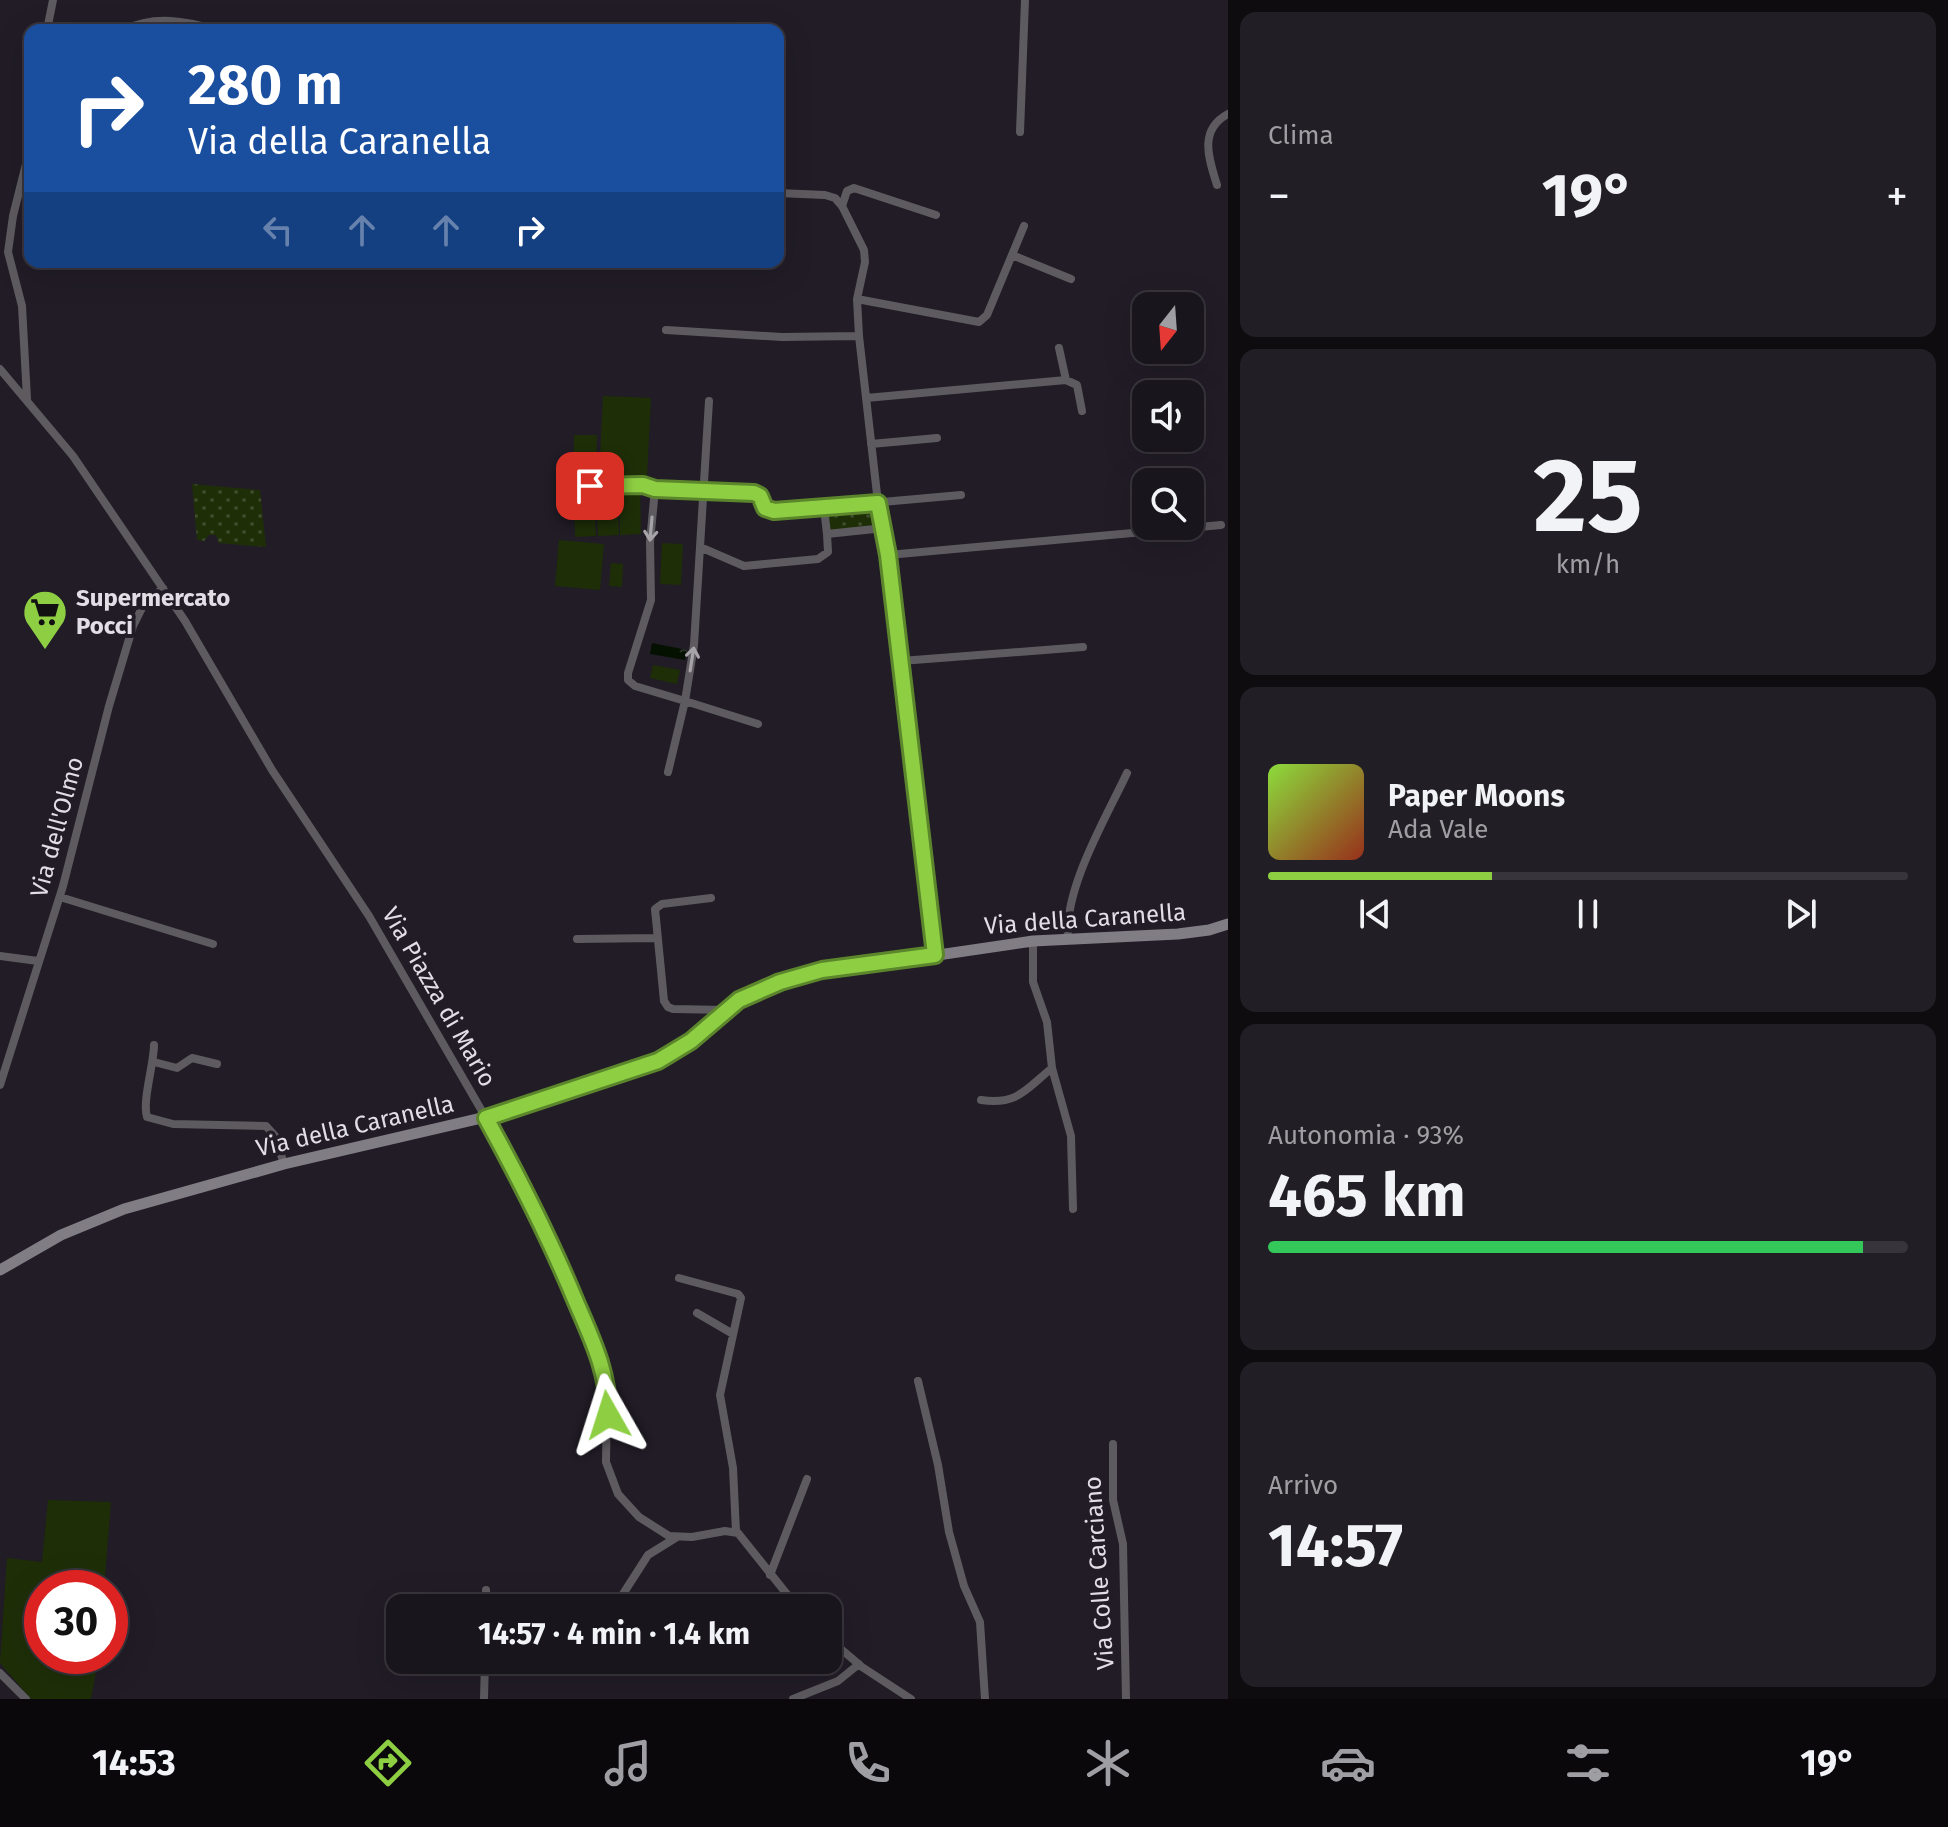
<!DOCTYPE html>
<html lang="it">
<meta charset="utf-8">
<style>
body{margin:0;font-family:"Fira Sans",sans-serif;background:#221e25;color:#f1f3f6;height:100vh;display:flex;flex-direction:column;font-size:30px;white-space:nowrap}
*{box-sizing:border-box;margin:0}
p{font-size:26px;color:#9f9fa3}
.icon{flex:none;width:44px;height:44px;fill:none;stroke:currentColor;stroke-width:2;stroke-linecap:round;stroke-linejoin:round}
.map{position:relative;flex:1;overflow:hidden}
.sheet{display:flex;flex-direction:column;gap:12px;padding:12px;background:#0e0c0f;width:720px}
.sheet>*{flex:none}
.guide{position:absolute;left:24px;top:24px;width:760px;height:244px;border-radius:16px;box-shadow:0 8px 32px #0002,0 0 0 2px #37343b;background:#1a4fa0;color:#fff;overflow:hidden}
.needle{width:52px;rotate:197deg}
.controls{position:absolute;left:1132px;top:292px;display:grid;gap:16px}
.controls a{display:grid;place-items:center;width:72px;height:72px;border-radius:16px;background:#19151c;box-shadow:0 8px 32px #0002,0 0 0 2px #37343b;font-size:40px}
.speed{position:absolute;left:24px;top:1570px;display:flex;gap:16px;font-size:40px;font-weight:700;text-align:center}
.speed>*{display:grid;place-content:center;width:104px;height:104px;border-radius:50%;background:#19151c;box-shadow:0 8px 32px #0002,0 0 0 2px #37343b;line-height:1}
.speed .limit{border:12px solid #d22;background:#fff;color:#111}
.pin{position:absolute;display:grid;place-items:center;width:68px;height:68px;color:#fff;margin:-34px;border-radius:16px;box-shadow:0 4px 12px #0006}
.me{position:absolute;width:88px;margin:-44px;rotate:354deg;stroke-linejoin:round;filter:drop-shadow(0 0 6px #0008)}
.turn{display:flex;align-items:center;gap:28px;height:168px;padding:0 32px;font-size:36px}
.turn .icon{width:104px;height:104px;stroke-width:2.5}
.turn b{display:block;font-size:56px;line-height:68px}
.lanes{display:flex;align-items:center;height:76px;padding:0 32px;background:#0003;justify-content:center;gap:40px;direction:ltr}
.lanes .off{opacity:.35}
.big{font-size:60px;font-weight:700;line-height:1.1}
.sheet .tile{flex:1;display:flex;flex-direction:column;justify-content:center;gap:12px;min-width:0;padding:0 28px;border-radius:16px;background:#221e25}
.sheet .dial{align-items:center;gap:0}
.dial b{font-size:104px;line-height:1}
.song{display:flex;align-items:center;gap:24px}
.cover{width:96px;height:96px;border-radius:12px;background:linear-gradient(135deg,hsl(90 70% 55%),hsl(10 70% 35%))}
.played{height:8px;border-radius:4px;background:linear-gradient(90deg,#8ece43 35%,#37343b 35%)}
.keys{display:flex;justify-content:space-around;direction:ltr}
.heat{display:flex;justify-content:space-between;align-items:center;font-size:44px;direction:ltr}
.charge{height:12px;border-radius:6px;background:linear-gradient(90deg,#34c759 93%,#37343b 0)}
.trip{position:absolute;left:386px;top:1594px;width:456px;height:80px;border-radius:16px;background:#19151c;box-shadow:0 8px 32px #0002,0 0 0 2px #37343b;font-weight:700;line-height:80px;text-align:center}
.tab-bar{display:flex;height:128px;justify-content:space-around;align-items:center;background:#0a080b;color:#9f9fa3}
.tab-bar .icon{width:56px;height:56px}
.tab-bar .current{color:#8ece43}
.tab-bar b{font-size:36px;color:#f1f3f6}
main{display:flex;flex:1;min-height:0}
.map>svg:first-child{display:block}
.grass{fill:url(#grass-dots)}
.pitch{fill:#1e2f08}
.water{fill:url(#water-ripples)}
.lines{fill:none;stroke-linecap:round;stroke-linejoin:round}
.street{stroke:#5d5b60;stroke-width:8}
.secondary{stroke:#817d85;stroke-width:11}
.oneway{stroke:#a6a3a9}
.route-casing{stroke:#5c862c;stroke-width:20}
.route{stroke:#8ece43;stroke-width:14}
.labels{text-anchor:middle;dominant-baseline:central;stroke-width:8;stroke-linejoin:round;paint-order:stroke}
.poi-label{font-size:24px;font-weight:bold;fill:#e1dee5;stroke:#211c26;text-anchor:start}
.street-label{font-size:24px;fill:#e1dee5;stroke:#211c26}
</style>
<main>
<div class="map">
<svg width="1228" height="1699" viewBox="0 0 1228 1699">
<defs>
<pattern id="grass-dots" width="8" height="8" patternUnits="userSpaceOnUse" patternTransform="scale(2)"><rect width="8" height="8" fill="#1e2f08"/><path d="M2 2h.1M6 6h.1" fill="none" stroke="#3e4d2c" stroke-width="1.8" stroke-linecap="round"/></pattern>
<pattern id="water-ripples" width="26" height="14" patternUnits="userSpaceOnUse" patternTransform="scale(2)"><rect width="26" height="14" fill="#041000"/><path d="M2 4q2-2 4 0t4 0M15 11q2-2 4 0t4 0" fill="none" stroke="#283225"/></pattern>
</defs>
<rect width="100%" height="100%" fill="#211c26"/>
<path class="grass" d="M192,484L260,490L266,547L219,543L216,535H209L204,541L197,540Z
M872,506L874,527L828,531L826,510Z"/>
<path class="pitch" d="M603,396L651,398L647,478L599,476Z
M574,435H597L596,482L573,481Z
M619,491H640L641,534L620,535Z
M596,492H617L619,535L598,536Z
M594,493L596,536L575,537L574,494Z
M559,540L604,544L600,590L555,586Z
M662,543L683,544L681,585L660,584Z
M611,563L623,564L622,587L609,586Z
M653,665L680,670L677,684L650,678Z
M48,1500L111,1502L104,1588H42V1656H99L91,1699H31L0,1663L7,1558L42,1562Z"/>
<path class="water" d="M652,643L687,650L685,660L650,654Z"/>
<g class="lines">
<path class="street" d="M47,30L53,0
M124,30C154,15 186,21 217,30
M1020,132L1025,0
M1217,185C1209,159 1198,130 1228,114
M778,193L825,195L835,198L842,206L864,250L865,262L857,299L859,336L878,503L888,555L935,955
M842,206L847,191L854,188L936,215
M1012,255L1071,279
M857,299L979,322L987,315L1024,226
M666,330L782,337L859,336
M1059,348L1066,380L1077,385L1082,411
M0,369L73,456L185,621L272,770L369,916L486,1118L546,1231L598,1355L607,1398L606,1462L618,1494L639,1517L669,1536L692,1537L725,1531L738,1533L798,1608
M866,398L1066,380
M27,399L22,306L8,252L13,216L30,148
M871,444L937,438
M565,487L639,485L655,489
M824,508L827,534
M884,528L827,534L828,552L818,559L744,566L700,547L694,645L685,701L635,686L628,680V673L651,600L650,542L655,489L755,493L760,496L765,508L781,511L961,495
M700,547L709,401
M888,555L1221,525
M901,661L1083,647
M668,772L685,701L758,724
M60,897L213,944
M711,898L662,904L655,909L664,1001L668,1007L673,1009L726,1010
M1068,938C1064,888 1106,818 1127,773
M577,939L657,938
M1033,941V982L1047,1022L1052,1068L1071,1136L1073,1209
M0,956L38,961
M154,1045C154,1064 142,1101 147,1117L173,1124L266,1126L275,1136L284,1164
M154,1062L177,1068L192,1058L217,1064
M0,1085L63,886L109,706L133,626L144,604L163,588
M981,1100C1018,1105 1025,1090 1052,1068
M679,1278L738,1294L741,1298L720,1395L733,1468L736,1532
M697,1313L733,1334
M918,1381L938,1465L949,1532L964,1586L980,1622L985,1699
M1113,1444V1500L1123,1544L1126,1699
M770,1575L807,1479
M486,1608V1590
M619,1608L623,1594L648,1555L677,1537
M828,1638L862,1667L911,1699
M0,1673L26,1699
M484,1699L485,1660
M793,1699L838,1681L859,1664"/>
<path class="secondary" d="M0,1270L61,1235L124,1209L284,1164L512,1111L646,1066L686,1045L744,997L802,975L1033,941L1178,934L1209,930L1228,924"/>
</g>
<defs><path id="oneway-shaft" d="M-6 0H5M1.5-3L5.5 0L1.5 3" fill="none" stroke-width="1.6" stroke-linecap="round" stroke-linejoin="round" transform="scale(2)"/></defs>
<g class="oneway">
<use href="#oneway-shaft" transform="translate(651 529) rotate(95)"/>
<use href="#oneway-shaft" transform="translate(692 659) rotate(-81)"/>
</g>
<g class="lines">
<g class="route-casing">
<path id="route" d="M590,486L643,485L655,489L754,493L760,496L765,508L774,511L878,503L888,555L935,955L822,970L780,982L739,1000L691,1041L658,1061L486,1118C519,1178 550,1239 576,1302C592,1339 609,1374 608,1415"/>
</g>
<use href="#route" class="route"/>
</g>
<defs>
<g id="supermarket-pin" transform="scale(2.3)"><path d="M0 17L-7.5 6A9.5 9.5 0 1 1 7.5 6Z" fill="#8ece43" stroke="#211c26"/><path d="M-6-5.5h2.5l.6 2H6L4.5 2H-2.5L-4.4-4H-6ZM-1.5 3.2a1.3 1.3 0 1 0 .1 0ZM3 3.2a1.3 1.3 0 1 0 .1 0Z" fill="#111"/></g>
</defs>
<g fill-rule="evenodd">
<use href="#supermarket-pin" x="45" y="612"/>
</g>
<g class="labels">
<g class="poi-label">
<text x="76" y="598">Supermercato<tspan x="76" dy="28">Pocci</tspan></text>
</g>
<g class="street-label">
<text transform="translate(57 827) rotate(-75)">Via dell'Olmo</text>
<text transform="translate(1085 919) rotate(-4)">Via della Caranella</text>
<text transform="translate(439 997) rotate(60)">Via Piazza di Mario</text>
<text transform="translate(355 1126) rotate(-13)">Via della Caranella</text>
<text transform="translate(1099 1573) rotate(-94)">Via Colle Carciano</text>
</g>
</g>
</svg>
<div class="controls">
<a><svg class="needle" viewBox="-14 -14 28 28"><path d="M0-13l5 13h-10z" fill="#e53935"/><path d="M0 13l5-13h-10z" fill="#9f9fa3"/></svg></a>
<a><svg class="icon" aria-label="sound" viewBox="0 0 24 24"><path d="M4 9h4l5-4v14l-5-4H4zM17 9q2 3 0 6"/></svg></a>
<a><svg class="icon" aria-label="search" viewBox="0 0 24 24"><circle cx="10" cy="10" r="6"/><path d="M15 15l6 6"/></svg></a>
</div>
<div class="speed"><div class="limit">30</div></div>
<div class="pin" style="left:590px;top:486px;background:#d93025"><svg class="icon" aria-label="arrive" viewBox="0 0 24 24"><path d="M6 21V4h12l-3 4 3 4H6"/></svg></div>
<svg class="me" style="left:608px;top:1415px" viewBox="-20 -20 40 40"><path d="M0-17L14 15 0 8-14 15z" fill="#8ece43" stroke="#fff" stroke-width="4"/></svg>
<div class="trip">14:57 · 4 min · 1.4 km</div>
<div class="guide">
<div class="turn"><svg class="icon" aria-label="right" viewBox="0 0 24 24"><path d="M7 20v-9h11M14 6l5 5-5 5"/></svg><div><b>280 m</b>Via della Caranella</div></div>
<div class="lanes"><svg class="icon off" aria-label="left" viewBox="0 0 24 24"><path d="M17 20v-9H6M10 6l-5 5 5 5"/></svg><svg class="icon off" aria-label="ahead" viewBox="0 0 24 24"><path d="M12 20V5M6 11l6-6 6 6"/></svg><svg class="icon off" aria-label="ahead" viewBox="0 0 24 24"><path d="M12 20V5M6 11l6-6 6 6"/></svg><svg class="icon" aria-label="right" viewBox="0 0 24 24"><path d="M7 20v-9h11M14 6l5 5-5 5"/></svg></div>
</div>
</div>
<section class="sheet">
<div class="tile"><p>Clima</p>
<div class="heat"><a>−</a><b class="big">19°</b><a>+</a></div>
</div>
<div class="tile dial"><b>25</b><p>km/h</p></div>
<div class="tile">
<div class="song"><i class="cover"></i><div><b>Paper Moons</b><p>Ada Vale</p></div></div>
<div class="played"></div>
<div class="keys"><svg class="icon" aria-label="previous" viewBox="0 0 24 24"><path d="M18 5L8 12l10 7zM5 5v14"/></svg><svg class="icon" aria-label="pause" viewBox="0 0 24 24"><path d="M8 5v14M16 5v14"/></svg><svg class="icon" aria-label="next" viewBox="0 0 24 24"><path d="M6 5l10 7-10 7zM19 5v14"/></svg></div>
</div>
<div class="tile"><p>Autonomia · 93%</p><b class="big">465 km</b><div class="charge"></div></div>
<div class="tile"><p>Arrivo</p><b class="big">14:57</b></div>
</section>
</main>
<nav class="tab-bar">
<b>14:53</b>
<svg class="icon current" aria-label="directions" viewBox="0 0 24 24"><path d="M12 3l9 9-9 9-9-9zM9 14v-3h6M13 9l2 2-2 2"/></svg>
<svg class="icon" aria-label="music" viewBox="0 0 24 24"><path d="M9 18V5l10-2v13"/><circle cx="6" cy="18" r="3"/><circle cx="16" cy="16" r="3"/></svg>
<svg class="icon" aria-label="phone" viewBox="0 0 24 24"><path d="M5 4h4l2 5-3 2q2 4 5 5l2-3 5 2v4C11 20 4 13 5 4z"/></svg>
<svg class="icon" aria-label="climate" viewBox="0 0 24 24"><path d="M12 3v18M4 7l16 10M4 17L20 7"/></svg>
<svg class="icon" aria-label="car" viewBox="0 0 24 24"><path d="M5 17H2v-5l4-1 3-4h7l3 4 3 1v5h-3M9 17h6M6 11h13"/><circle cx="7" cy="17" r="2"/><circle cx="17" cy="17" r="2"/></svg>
<svg class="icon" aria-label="filters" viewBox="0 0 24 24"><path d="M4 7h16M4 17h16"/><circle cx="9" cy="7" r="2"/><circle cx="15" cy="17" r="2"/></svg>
<b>19°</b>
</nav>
